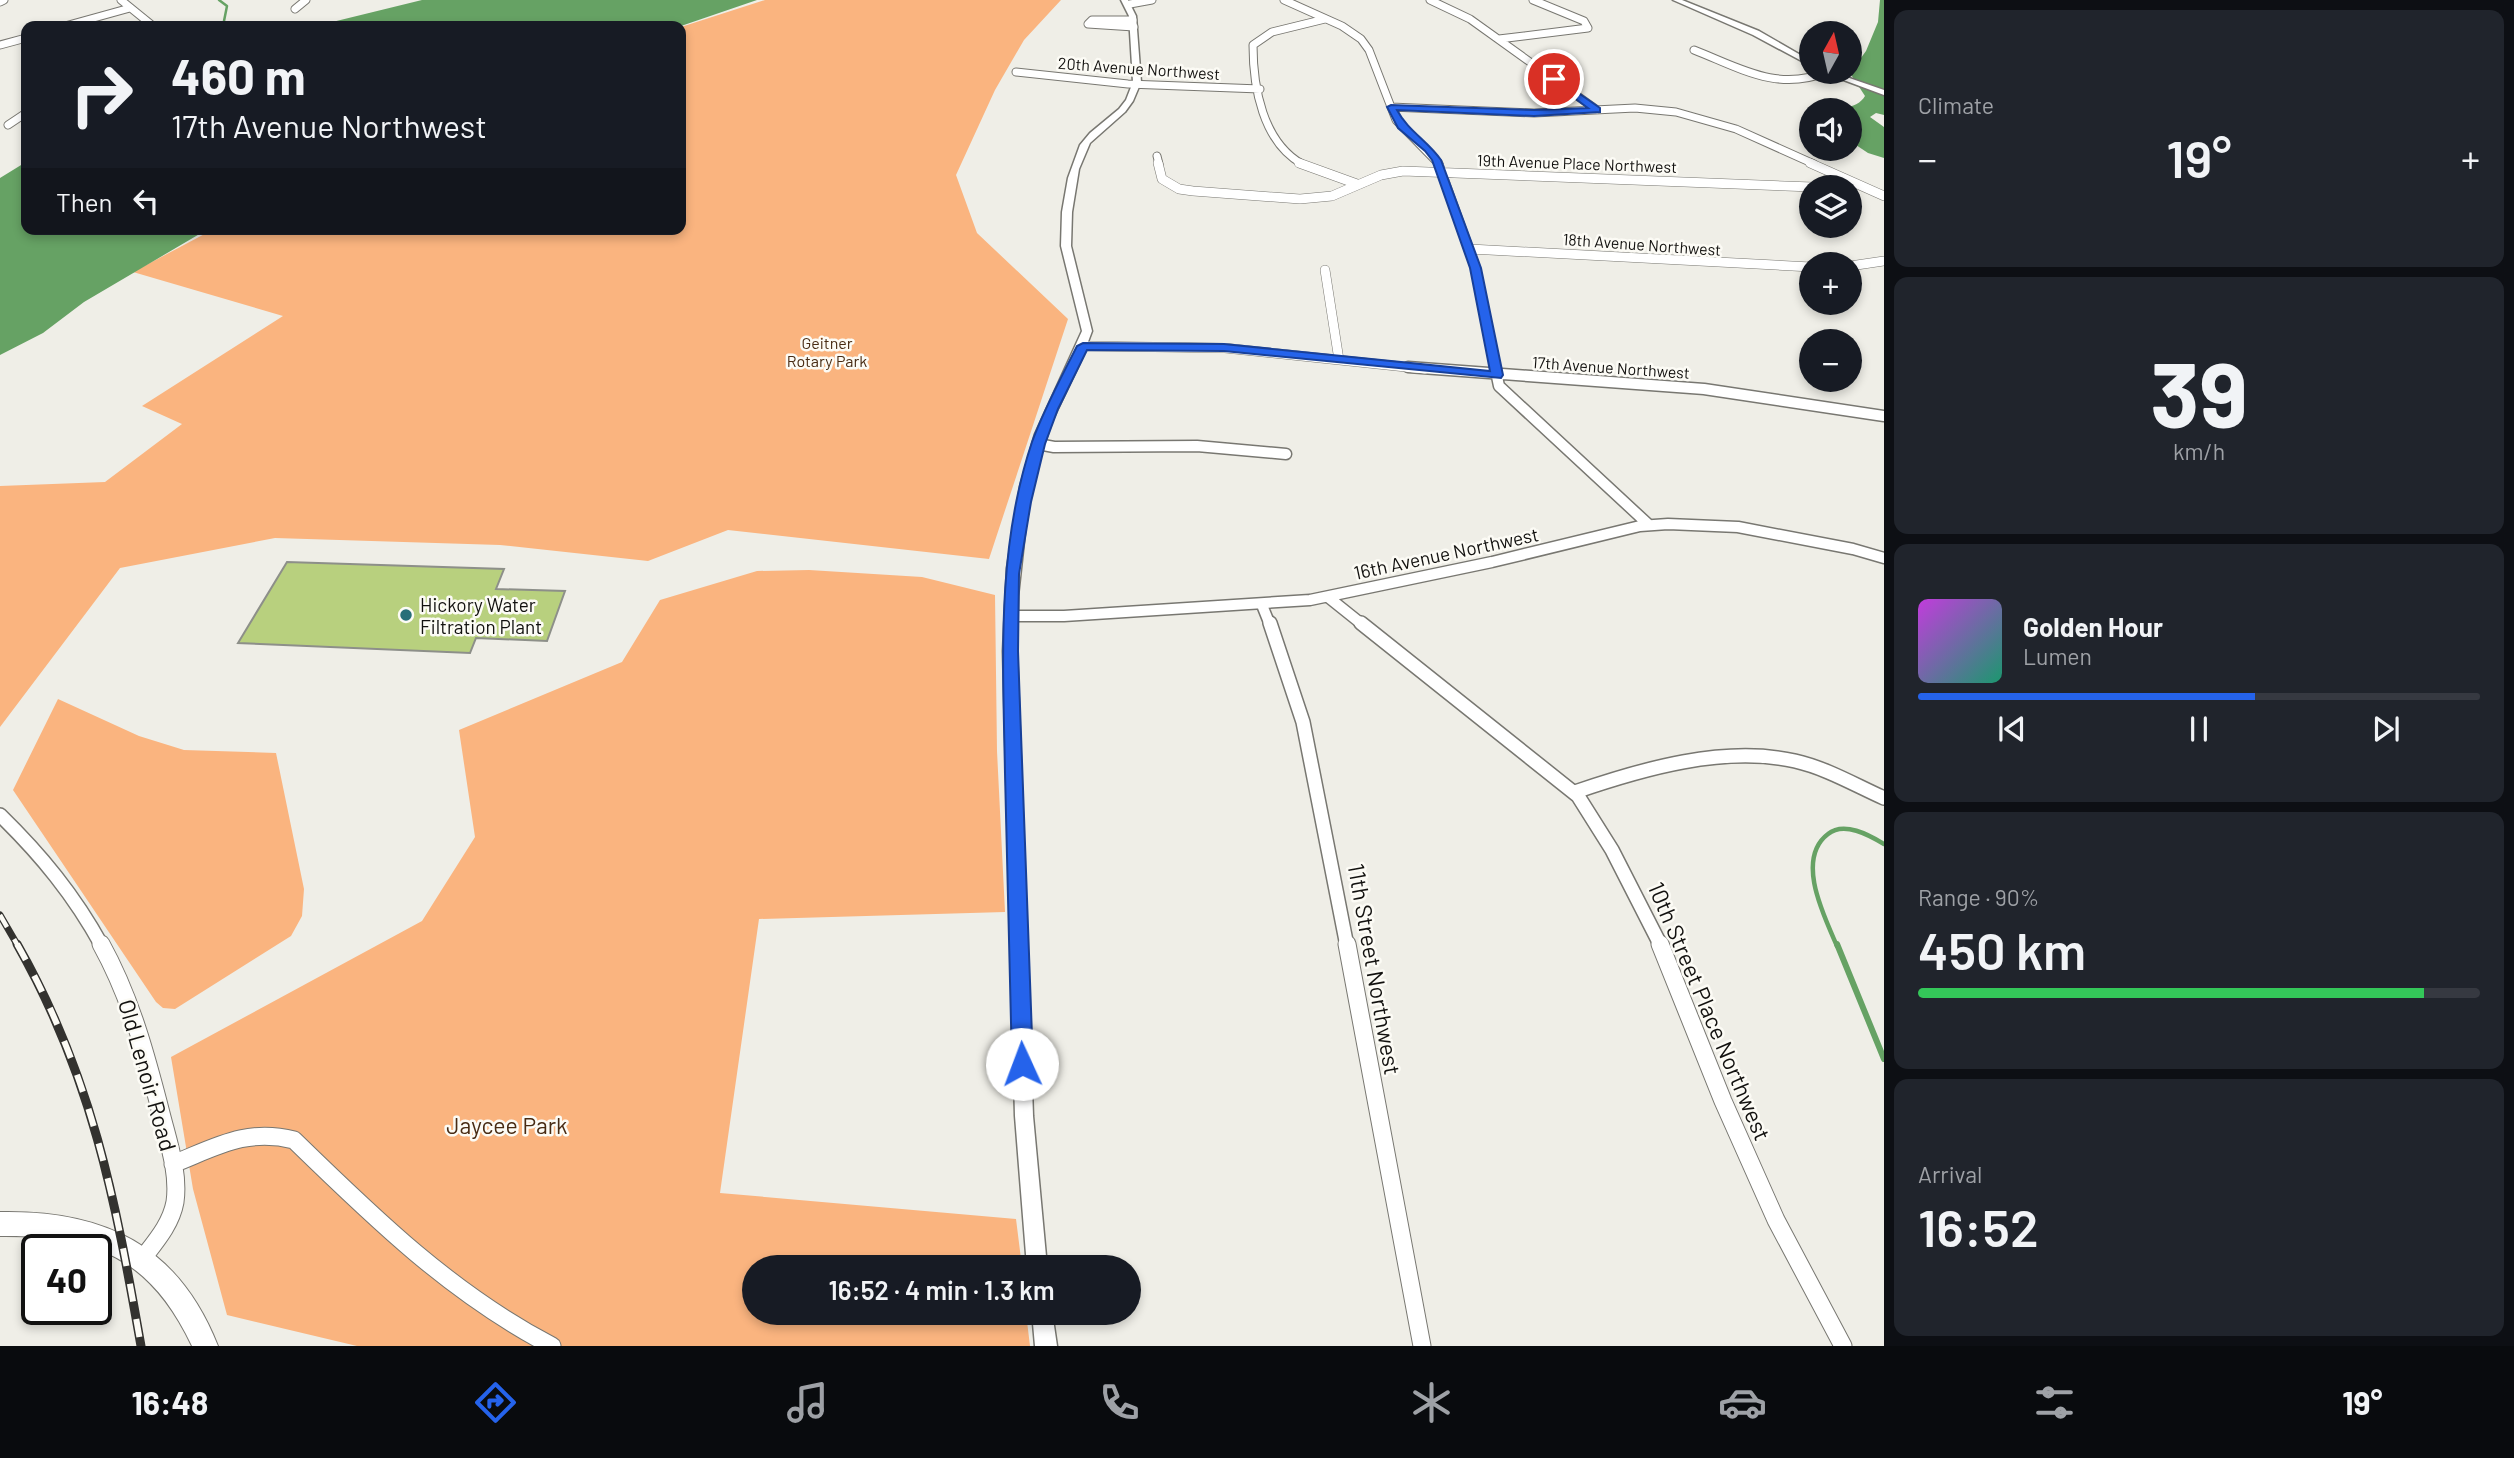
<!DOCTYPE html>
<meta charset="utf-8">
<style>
body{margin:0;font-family:Barlow,sans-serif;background:#20242c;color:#f1f3f6;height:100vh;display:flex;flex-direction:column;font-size:26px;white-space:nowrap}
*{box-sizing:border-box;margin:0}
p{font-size:23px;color:#9ea1a6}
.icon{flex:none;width:38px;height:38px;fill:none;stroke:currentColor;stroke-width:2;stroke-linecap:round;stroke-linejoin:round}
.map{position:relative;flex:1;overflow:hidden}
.panel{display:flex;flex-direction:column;gap:10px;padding:10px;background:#0d0f14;width:630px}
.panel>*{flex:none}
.guide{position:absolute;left:21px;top:21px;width:665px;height:214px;border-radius:14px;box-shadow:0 4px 10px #0003;background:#171b24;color:#f1f3f6;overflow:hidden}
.needle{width:46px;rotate:8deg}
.controls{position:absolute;left:1799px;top:21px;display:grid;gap:14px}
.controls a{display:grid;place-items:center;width:63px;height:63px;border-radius:50%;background:#171b24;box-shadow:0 4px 10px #0003;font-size:35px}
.speed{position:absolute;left:21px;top:1234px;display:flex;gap:14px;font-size:35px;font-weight:700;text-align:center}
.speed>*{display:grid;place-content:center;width:91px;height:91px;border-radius:50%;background:#171b24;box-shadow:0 4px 10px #0003;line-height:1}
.speed .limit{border:4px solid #111;border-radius:10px;background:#fff;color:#111}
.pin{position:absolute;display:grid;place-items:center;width:60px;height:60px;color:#fff;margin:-30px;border:4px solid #fff;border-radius:50%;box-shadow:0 2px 7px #0007}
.me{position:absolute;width:77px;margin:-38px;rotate:358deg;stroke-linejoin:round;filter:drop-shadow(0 0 5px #0008)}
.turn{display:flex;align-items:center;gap:24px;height:147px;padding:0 35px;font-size:32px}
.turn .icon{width:91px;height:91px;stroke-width:2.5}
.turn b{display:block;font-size:49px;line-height:60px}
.then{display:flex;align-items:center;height:66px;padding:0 35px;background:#0003;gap:14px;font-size:26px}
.big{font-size:52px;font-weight:600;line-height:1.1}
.panel .widget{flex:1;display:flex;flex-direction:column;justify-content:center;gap:10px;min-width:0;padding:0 24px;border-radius:14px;background:#20242c}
.panel .dial{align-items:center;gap:0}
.dial b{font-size:91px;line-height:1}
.song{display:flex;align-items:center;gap:21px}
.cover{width:84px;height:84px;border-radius:10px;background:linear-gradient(135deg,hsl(290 70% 55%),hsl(160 70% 35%))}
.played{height:7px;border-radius:4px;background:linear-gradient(90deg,#2563eb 60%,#363941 60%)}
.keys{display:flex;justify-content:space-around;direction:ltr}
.heat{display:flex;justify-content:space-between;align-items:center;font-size:38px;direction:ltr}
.charge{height:10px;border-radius:5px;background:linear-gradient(90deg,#34c759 90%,#363941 0)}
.trip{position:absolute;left:742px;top:1255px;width:399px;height:70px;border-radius:35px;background:#171b24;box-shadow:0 4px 10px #0003;font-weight:600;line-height:70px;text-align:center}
.menu{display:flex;height:112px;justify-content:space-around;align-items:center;background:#090b0e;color:#9ea1a6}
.menu .icon{width:49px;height:49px}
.menu .selected{color:#2563eb}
.menu b{font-size:32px;color:#f1f3f6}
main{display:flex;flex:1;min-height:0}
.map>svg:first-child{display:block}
.green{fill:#fab47f}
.water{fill:#66a264}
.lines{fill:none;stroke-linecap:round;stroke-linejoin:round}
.stream-far2{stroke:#66a264;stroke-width:2.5}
.stream-far1{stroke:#66a264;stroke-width:4.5}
.stream{stroke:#66a264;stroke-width:6}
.building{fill:#b8d07e;stroke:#8d8f89;stroke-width:2}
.minor-far4-casing{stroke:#787771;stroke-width:9}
.minor-far3-casing{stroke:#787771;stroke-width:10}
.minor-far2-casing{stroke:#787771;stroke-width:13}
.minor-far1-casing{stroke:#787771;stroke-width:16}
.minor-casing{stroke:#787771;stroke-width:19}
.tertiary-casing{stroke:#787771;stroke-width:3}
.secondary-casing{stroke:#787771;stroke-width:2}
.minor-far4{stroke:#fff;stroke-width:7}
.minor-far3{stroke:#fff;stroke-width:9}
.minor-far2{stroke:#fff;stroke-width:10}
.minor-far1{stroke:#fff;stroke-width:13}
.minor{stroke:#fff;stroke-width:17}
.tertiary{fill:#fff;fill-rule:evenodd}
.secondary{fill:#fff;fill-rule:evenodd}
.rail-far1-casing{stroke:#33322f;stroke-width:7}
.rail-casing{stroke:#33322f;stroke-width:9}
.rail-far1{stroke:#fcfbf5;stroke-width:4.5;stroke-dasharray:14;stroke-linecap:butt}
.rail{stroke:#fcfbf5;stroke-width:6;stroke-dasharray:18;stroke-linecap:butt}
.route{fill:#2563eb;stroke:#184099;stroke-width:2}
.poi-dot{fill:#266f78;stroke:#fcfbf5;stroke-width:2.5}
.labels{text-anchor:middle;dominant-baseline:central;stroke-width:5;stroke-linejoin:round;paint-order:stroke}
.far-street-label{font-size:16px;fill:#12110f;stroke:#fcfbf5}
.far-park-label{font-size:16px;fill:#482b13;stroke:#fcfbf5}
.street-label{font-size:19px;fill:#12110f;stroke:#fcfbf5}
.poi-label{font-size:19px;fill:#12110f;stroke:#fcfbf5;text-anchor:start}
.near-street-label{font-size:23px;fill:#12110f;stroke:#fcfbf5}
.near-park-label{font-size:23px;fill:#482b13;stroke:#fcfbf5}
</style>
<main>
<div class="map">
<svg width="1884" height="1346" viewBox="0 0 1884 1346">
<rect width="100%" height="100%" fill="#efeee7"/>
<path class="green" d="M765,0H1061L1024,40L995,90L956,175L977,233L1068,319L989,559L728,530L648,561L500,545L275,538L120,568L0,727V486L105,482L182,424L142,406L283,316L133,272L214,229H681V27Z
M809,570L922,577L995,595L997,751L1005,912L759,919L720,1193L1016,1219L1022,1267H754V1312L1026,1313L1030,1346H357L227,1315L193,1189L171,1057L422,921L475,837L459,730L622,662L660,600L757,571Z
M58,699L139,736L184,750L276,753L304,889L302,916L291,936L175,1009L163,1008L156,1002L13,790Z"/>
<path class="water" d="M422,0H757L681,26H316Z
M1880,0H1884V115L1876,113L1870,117L1884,127V158L1868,153L1850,141V110H1820C1835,109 1857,110 1865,96L1850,73L1866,51L1878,22Z
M26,162V229H208L84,302L43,333L0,355V178Z"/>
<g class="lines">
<path class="stream-far2" d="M219,0L227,6L223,26"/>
<path class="stream-far1" d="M1837,946C1824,916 1795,859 1828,834C1844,821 1869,835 1884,844"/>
<path class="stream" d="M1837,944L1884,1059"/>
</g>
<path class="building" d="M287,562L504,569L496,589L565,591L547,641L476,638L470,653L238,643Z"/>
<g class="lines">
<g class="minor-far4-casing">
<path id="minor-far4" d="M121,0L153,26
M1284,0L1342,26L1361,39L1369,50L1396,120L1439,164
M1430,0L1470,19L1597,110
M0,2L4,0
M1130,4L1152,0
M295,9L306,0
M1133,20H1092L1088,24L1134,27
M65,26L130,8
M1499,39L1588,28L1584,21L1533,0
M0,45L26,38
M1694,50C1740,68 1777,92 1827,72
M1016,72L1128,84L1260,89
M1391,107L1534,113L1635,108L1676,112L1736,129L1814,164
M8,125L26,113
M1157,156L1159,164
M1302,164C1263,142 1253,88 1253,45L1272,32L1325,19"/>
</g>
<g class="minor-far3-casing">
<path id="minor-far3" d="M1158,163L1162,179L1179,189L1193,191L1300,199L1332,196L1381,175L1403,171L1813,187
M1299,163L1357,184
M1438,163L1476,268L1496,369
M1810,163L1884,196
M1470,249L1811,267
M1850,266L1884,261
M1325,270L1339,360
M1083,346L1225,348L1425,369"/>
</g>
<g class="minor-far2-casing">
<path id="minor-far2" d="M1408,367L1704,389L1884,416
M1495,367L1499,386L1649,525
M1038,444L1054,447L1197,446L1286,454
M1328,597L1363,625
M1262,605L1270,625
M1010,616H1064L1310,600L1492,562L1640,526L1668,524L1738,527L1853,549L1884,558"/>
</g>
<g class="minor-far1-casing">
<path id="minor-far1" d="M1270,623L1303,722L1347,946
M1361,623L1578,796L1612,850L1661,946
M1575,792C1642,769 1724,745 1795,761C1826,768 1855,785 1884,798
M0,815C41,855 74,895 102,946"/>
</g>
<g class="minor-casing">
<path id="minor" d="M101,944C131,998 147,1058 162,1117C169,1144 179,1174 175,1202C171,1224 156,1241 143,1258
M1347,944L1422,1346
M1660,944L1723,1101L1776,1220L1843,1346
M173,1164C216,1147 246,1128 294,1140C374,1218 452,1294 552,1346"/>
</g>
<g class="tertiary-casing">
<path id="tertiary" d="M1121,0H1128L1136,16L1141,82L1133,101L1125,112L1090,143L1079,169L1072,212L1071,246L1092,331L1082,358L1052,421L1039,460L1027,514L1018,596L1017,651L1033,1116L1047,1267H1027L1015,1116L1003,651L1007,568L1020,487L1035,434L1082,331L1061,246L1062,212L1068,178L1080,145L1090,133L1119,109L1126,100L1133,82L1129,16Z
M1673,0H1682L1759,31L1811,61V66L1753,35Z
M1822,72H1832L1884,90V95Z
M1032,1312H1052L1057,1346H1035Z"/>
</g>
<g class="secondary-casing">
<path id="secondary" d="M0,1212C105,1210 178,1245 218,1346H192C150,1257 94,1235 0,1236Z"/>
</g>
<use href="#minor-far4" class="minor-far4"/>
<use href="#minor-far3" class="minor-far3"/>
<use href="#minor-far2" class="minor-far2"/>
<use href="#minor-far1" class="minor-far1"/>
<use href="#minor" class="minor"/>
<use href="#tertiary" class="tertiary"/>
<use href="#secondary" class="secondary"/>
<g class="rail-far1-casing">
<path id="rail-far1" d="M0,915L18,946"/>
</g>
<g class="rail-casing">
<path id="rail" d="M17,944C92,1076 115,1198 141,1346"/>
</g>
<use href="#rail-far1" class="rail-far1"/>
<use href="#rail" class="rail"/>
</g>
<path class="route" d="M1554,76L1600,108V112L1534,116L1397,110C1408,131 1428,141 1441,160L1481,268L1503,375L1501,378L1224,351L1087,350L1058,409L1045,444L1031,502L1019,574L1018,651L1033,1064L1030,1071L1022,1074L1015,1071L1012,1064C1010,967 1008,870 1005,773C1003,662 996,549 1032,442C1044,409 1061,378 1077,346L1083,343L1224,344L1490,371L1470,268L1432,160L1425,151L1398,128L1387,107L1391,105L1534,110L1588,108L1551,81L1550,79Z"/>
<circle class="poi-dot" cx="406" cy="615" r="7"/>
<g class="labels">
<g class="far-street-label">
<text transform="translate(1139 68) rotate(4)">20th Avenue Northwest</text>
<text transform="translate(1577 163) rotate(2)">19th Avenue Place Northwest</text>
<text transform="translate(1642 244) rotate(4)">18th Avenue Northwest</text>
<text transform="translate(1611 367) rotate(4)">17th Avenue Northwest</text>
</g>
<g class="far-park-label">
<text x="827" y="342">Geitner<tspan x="827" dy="18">Rotary Park</tspan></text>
</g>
<g class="street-label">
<text transform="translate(1446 553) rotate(-12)">16th Avenue Northwest</text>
</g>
<g class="poi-label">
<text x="420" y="604">Hickory Water<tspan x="420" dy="22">Filtration Plant</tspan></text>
</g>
<g class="near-street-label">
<text transform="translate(1375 969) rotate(80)">11th Street Northwest</text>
<text transform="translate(1710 1011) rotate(67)">10th Street Place Northwest</text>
<text transform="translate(148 1075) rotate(74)">Old Lenoir Road</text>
</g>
<g class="near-park-label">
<text x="507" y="1125">Jaycee Park</text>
</g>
</g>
</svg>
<div class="controls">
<a><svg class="needle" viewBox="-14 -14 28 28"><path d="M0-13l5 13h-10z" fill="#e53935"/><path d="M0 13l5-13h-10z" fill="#9ea1a6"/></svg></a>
<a><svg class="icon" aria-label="sound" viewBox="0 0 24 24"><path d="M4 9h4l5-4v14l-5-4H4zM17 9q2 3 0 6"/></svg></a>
<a><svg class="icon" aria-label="layers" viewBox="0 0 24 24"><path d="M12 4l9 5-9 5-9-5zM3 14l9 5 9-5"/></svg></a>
<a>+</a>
<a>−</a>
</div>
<div class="speed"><div class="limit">40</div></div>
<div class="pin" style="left:1554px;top:79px;background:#d93025"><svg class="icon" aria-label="arrive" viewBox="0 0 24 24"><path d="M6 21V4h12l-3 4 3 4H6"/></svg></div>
<svg class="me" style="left:1022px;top:1064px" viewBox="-20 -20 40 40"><circle r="19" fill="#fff"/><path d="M0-13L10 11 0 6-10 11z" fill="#2563eb"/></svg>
<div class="trip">16:52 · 4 min · 1.3 km</div>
<div class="guide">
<div class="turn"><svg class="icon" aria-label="right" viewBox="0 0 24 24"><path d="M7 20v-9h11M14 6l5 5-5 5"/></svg><div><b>460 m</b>17th Avenue Northwest</div></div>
<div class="then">Then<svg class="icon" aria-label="left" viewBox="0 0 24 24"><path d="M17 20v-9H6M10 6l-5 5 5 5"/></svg></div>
</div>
</div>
<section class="panel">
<div class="widget"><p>Climate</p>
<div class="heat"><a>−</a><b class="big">19°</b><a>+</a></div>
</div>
<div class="widget dial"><b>39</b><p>km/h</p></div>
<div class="widget">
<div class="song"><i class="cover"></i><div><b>Golden Hour</b><p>Lumen</p></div></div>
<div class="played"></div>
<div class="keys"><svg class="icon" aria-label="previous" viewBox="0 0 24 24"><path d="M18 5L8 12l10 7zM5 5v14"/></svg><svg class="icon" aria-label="pause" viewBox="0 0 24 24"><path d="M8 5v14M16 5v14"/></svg><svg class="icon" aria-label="next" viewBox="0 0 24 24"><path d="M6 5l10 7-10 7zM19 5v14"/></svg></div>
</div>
<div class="widget"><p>Range · 90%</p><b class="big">450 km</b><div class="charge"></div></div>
<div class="widget"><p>Arrival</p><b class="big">16:52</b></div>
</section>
</main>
<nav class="menu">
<b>16:48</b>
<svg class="icon selected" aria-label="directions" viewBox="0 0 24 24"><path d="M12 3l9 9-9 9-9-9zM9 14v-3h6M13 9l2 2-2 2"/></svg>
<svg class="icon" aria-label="music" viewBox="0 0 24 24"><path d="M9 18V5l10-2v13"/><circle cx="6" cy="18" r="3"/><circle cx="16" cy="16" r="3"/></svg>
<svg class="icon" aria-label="phone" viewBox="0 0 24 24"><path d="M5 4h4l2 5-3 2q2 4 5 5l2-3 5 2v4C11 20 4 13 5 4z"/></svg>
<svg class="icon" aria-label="climate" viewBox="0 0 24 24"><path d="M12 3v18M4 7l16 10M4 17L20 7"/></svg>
<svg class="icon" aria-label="car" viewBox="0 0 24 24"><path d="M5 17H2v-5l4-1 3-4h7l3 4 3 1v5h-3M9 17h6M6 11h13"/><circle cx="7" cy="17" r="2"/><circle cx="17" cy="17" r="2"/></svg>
<svg class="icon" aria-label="filters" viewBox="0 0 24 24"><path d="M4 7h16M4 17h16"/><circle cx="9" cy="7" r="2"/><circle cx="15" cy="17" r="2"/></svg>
<b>19°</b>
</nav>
